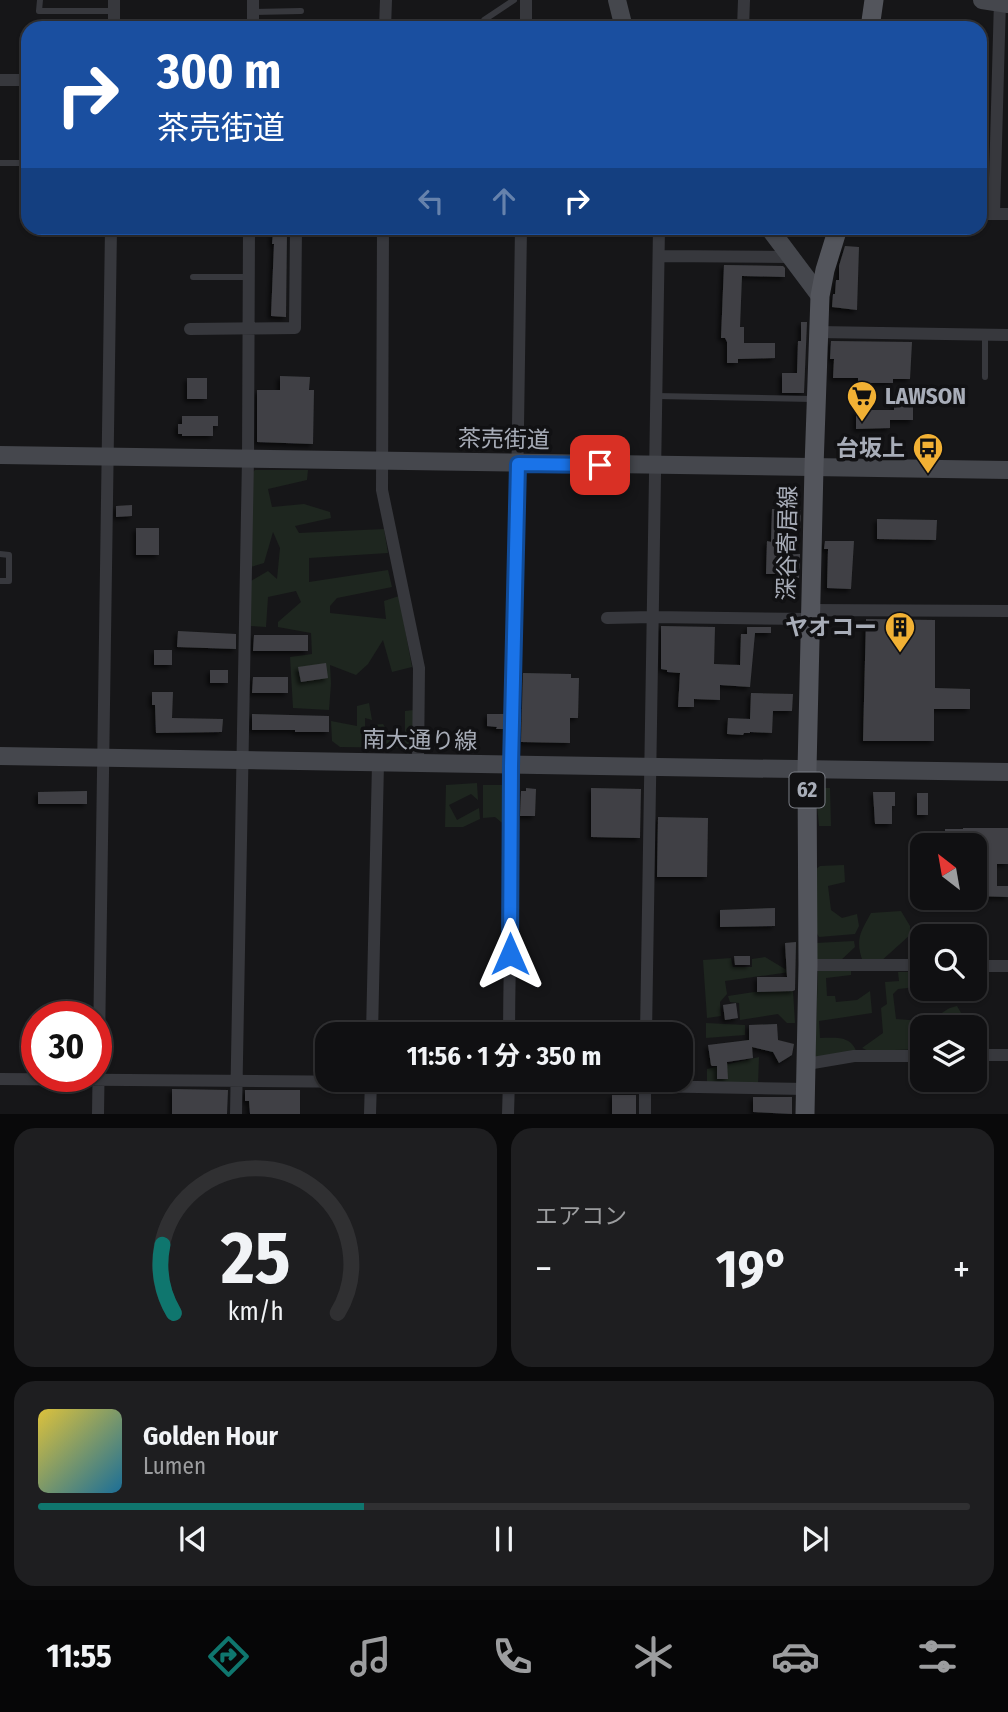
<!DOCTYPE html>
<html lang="ja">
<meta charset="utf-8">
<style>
body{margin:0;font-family:"Fira Sans Condensed","Noto Sans JP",sans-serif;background:#1e1e20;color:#f1f3f6;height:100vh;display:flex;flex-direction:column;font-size:26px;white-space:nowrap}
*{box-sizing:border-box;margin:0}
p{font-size:23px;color:#9c9d9f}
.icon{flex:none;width:38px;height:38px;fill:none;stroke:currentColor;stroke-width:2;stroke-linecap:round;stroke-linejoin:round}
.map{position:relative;height:1114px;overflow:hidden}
.details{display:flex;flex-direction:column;gap:14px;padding:14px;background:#09090a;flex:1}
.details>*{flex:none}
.hud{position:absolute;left:21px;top:21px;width:966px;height:214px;border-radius:21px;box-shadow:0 2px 5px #0004,0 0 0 2px #303032;background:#1a4fa0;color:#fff;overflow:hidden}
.needle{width:46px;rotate:329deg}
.buttons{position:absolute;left:910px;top:833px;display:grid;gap:14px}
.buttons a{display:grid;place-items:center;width:77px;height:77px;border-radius:14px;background:#101012;box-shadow:0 2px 5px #0004,0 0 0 2px #303032;font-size:35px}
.speed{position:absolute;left:21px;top:1001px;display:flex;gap:14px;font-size:35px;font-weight:700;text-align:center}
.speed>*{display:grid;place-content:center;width:91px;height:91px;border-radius:50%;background:#101012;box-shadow:0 2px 5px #0004,0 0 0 2px #303032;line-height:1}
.speed .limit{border:10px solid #d22;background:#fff;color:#111}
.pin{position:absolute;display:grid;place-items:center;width:60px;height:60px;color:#fff;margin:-30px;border-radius:14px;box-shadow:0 4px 10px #0006}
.me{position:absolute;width:77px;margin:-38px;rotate:0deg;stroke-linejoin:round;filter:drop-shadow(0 0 5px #0008)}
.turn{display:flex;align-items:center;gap:24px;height:147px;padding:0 21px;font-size:32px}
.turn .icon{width:91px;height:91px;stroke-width:2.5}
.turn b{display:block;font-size:49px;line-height:60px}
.lanes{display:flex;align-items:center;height:66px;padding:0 21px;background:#0003;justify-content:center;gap:35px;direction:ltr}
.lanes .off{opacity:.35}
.big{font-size:52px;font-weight:700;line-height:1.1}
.details .tile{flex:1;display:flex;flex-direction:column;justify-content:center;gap:10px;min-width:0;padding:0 24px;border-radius:21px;background:#1e1e20}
.details .dial{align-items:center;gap:0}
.dial svg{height:182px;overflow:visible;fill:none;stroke:#303032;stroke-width:7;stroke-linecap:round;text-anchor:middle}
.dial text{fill:#f1f3f6;stroke:none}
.song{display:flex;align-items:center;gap:21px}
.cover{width:84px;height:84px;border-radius:10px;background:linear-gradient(135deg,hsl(50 70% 55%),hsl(200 70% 35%))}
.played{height:7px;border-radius:4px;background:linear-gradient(90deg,#0f766e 35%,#303032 35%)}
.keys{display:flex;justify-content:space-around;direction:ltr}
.heat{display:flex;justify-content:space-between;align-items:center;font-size:38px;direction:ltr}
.details .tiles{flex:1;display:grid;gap:14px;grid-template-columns:1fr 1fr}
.tile:last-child{grid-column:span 2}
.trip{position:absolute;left:315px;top:1022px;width:378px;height:70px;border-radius:21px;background:#101012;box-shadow:0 2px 5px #0004,0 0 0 2px #303032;font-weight:700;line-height:70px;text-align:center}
.tab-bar{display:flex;height:112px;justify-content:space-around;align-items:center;background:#060607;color:#9c9d9f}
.tab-bar .icon{width:49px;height:49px}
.tab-bar .on{color:#0f766e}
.tab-bar b{font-size:32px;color:#f1f3f6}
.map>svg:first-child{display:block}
.green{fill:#1e261f}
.building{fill:#404145;filter:url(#shadow)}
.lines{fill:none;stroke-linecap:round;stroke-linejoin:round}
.lane{stroke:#37383d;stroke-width:6}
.street{stroke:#37383d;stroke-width:12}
.secondary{stroke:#45474d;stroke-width:18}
.primary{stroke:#53555c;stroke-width:19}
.route-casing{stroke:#114b97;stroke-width:18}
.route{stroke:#1a73e8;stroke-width:12}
.labels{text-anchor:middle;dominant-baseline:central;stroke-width:7;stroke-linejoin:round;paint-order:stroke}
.shield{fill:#111113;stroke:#7b7e86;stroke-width:2}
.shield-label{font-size:21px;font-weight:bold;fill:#a8adb8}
.poi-label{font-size:23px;font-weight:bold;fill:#a8adb8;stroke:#111113;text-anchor:end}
.street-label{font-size:23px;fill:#a8adb8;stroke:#111113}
</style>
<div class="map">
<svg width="1008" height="1114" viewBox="0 0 1008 1114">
<defs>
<filter id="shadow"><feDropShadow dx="-3" dy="3" stdDeviation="2" flood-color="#0009"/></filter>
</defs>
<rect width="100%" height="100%" fill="#161618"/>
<path class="green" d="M255,470H308L307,480L268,489L272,507L304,504L330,512L331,518L295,526L299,533L384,529L388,553L309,558V582L388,570L392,587L337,598L330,606V613L386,619L384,601L399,596L412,667L392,672L383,640L368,664L356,675L330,665L331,684L329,710L293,708L290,657L312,654L311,633L278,627V622L301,602L296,591L268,597L266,627L251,626V581L268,571L277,579L280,548L273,532L264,563L251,567V474Z
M369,703L372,720L365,718V733L375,732L374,725L383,724L389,734L405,736V711L414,710L412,748L340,747L332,741L331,721L357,726V706Z
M477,783L478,800L471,794L449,805L457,820L479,808L480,819L463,827H445L446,785Z
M483,785H508L507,827L495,817L483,818Z
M822,788H830L831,826H819L816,794Z
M844,865L845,882L828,886L831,910L842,918L857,914L859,926L855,934L819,937L816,932V869L820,866Z
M901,911L910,926V935L880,962H863C855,940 860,933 871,913Z
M854,941L855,947L840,961H817L816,943Z
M765,957L790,972L725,981L727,994L720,1002L721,1016L707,1018L703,960L731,958L733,967H752V959Z
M818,969L851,970V975L826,978L827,996H835L836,1002L857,1000L870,991L872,1013L819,1021L820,1038C836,1038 852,1035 857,1054L815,1058Z
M898,972H918L917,987L898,989L893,994L896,1019L922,1021L926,1027H922V1049L869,1051L862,1048L883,1033L881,1008L887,1004L885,982L899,981Z
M793,991L795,1023H787L778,1014L740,1020L739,1003L730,1002L728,996L754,992Z
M957,1006L964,1018L945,1027H933L931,1019C942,1015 945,1008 957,1006Z
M706,1023L745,1025V1035L706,1038Z
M759,1057L758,1085L707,1083V1069Z"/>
<path class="building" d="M273,232H287L286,317L271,316L274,244H272Z
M845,246L859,247L857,310L832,307L833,294H835L836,280H839V266Z
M724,265L783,266L785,268V277L742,276L740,327H744V343H775V358L738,359V363H727V342L725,338H721Z
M801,322H807L804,393H782V373H797L798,341H801Z
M831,341L912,342L910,379H893V383H858V378H833L834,359H830Z
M280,376L310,377L309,390H314L313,444L257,442V390H280Z
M187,378H207V399H187Z
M894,397H913V420H890V428L856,429V410H894Z
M182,416H218V426H213V436H182V434H178V424H182Z
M132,505V516L116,517V506Z
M772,509L801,510L800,531L780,530L778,555L800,554L799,578H779V574H766L767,541L771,542Z
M877,519L937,520L936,540L877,539Z
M136,528H159V555H136Z
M825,541H854L851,589L827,588L828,549H824Z
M866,619L935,620V688L970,689V709H934V741H863Z
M661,626L715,627L714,664L740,665L741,634H747V627H771V633H755L750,687L720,685V700L694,699V707H678L680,673L667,672V670L661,669Z
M178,631L236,634V649L177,647Z
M254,635H308V651H253Z
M154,650H172V665H154Z
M326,663L328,678L301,682L298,667Z
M210,670H228V683H210Z
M523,673L571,674V678H579L578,718H570V743L521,742Z
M253,677H288V693H252Z
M152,692H173L172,718L223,719L222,732L156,733L155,705H152Z
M751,693L793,694L792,711H773L772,733L750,732V733H744L743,735L727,734L728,718L750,719Z
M252,714L329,716V732H295V730H252Z
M487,714H504V729H496L497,727L487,726Z
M526,788L536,789L535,816H520L521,791H526Z
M591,788L641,789L640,838L591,837Z
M87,791V804H38V792Z
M873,792H895V806H892V824H875Z
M917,793H928V815H917Z
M658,817L708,818L707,877H657Z
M963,828H1008V864H997V886H1008V897L975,896V838H956V845H945V829H963Z
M775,908V926L720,927V910Z
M796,942L795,990L793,991L757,992V977H787L785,943Z
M734,956H750V965H735Z
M736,1003L738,1018L725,1020L723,1005Z
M777,1024L778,1040L794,1044L792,1055L779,1063L773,1052L752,1047L753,1058L727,1062L728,1079H717V1066H712L711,1065L708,1045L749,1040V1025Z
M172,1089L228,1090L227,1114H172Z
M245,1090H300V1114H250L249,1101H245Z
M612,1095H636V1114H612Z
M753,1097H792V1114L753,1112Z"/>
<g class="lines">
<path class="lane" d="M40,0L39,11H114
M253,12L301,11
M481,28L484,20L514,0
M0,163H28
M193,277H249
M985,377V335
M656,396L812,399
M0,554L9,555V581H0"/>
<path class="street" d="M526,0V28
M114,28V0
M253,28V0
M385,28L386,0
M743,28L744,0
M0,80H28
M980,214H1008
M994,214L1000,0
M383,228L382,490L419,668L418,763
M659,256L790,257
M190,329L295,328L296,228
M818,332L1008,335
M810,610L1008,611
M607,618L652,617L810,619
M808,965H922
M975,966H1008
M372,1034L378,763
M509,1034C511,765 518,496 521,228
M646,1034L659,228
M975,1055H1008
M807,1064L854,1056H922
M0,1079L371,1082L509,1086H645L806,1089
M98,1114L111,228
M236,1114L248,458L249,228
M370,1114L371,1080
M508,1114L509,1080
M645,1114V1080"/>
<path class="secondary" d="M617,0L624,28
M982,0L1008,4
M769,228L820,296
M0,455L1008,470
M0,756C336,764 672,767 1008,772"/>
<path class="primary" d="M870,28L874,0
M805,1114L808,965L807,769L814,467L820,296L825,270L838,228"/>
</g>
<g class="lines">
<g class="route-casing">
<path id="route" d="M510,954L511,766L518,464L600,465"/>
</g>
<use href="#route" class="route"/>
</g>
<defs>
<g id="supermarket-pin" transform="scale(1.575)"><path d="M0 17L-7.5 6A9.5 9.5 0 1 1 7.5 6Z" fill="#f2b134" stroke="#111113"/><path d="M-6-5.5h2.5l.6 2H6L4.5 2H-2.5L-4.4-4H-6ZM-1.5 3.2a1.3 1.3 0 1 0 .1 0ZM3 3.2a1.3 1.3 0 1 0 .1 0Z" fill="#111"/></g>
<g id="bus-pin" transform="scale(1.575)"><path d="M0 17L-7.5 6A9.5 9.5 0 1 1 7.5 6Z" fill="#f2b134" stroke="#111113"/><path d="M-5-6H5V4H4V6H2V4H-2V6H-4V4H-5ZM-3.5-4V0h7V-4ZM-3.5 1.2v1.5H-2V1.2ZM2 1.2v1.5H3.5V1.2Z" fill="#111"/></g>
<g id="building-pin" transform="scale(1.575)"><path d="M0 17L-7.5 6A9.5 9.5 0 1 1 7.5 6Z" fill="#f2b134" stroke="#111113"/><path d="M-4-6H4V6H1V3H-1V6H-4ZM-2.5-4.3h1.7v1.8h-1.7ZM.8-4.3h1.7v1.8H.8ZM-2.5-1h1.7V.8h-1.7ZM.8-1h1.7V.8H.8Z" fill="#111"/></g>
</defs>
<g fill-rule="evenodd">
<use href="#supermarket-pin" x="862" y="396"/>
<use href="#bus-pin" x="928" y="448"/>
<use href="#building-pin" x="900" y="627"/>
</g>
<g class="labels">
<rect class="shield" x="789.5" y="772.5" width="35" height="35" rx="5"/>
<g class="shield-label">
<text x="807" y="790">62</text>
</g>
<g class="poi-label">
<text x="885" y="396" text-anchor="start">LAWSON</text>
<text x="905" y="448">台坂上</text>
<text x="877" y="627">ヤオコー</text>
</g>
<g class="street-label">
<text transform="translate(504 439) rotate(1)">茶売街道</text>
<text transform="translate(787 543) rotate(-89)">深谷寄居線</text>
<text transform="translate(420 740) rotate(1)">南大通り線</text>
</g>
</g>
</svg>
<div class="buttons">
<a><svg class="needle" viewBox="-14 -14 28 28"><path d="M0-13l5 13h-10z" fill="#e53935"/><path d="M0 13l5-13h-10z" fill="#9c9d9f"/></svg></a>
<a><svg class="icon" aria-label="search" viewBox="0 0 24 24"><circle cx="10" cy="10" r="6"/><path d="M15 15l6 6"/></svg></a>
<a><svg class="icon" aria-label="layers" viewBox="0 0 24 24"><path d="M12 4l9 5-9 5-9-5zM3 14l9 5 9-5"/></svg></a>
</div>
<div class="speed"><div class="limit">30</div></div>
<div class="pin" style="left:600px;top:465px;background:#d93025"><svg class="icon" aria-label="arrive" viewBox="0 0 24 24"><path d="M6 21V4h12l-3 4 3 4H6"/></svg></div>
<svg class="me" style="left:510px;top:954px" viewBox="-20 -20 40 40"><path d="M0-17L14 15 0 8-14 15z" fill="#1a73e8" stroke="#fff" stroke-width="4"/></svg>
<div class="trip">11:56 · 1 分 · 350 m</div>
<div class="hud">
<div class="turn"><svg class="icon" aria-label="right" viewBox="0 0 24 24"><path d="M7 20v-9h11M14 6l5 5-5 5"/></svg><div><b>300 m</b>茶売街道</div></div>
<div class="lanes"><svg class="icon off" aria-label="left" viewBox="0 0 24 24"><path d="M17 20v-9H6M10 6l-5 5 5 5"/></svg><svg class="icon off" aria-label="ahead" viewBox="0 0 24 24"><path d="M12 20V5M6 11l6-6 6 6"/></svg><svg class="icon" aria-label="right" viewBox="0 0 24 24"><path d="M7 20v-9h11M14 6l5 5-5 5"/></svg></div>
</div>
</div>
<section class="details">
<div class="tiles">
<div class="tile dial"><svg viewBox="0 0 100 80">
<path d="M14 69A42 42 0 1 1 86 69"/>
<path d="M14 69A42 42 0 0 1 9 39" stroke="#0f766e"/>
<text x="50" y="56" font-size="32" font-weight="700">25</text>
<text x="50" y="72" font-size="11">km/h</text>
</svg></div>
<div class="tile"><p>エアコン</p>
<div class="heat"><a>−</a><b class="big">19°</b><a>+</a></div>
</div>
<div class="tile">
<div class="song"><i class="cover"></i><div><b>Golden Hour</b><p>Lumen</p></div></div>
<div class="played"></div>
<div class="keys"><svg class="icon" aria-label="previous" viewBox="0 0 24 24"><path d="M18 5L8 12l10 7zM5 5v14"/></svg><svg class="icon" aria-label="pause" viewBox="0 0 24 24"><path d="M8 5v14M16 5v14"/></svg><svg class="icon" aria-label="next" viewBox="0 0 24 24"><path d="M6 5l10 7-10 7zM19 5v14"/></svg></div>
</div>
</div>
</section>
<nav class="tab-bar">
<b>11:55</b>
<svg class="icon on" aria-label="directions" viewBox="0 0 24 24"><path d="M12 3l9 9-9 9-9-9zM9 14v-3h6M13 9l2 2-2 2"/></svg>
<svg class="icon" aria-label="music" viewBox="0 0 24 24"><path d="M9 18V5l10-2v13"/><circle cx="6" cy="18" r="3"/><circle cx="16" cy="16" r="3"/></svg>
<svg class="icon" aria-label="phone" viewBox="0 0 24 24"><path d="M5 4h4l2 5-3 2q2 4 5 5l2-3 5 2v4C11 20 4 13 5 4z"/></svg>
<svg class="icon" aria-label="climate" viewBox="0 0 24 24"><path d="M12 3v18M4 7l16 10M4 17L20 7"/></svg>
<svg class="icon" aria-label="car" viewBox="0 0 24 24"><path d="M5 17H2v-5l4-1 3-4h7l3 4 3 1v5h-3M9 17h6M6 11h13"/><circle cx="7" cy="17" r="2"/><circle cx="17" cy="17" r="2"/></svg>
<svg class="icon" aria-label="filters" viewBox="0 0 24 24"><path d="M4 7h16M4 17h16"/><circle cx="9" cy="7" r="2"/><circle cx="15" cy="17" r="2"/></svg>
</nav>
